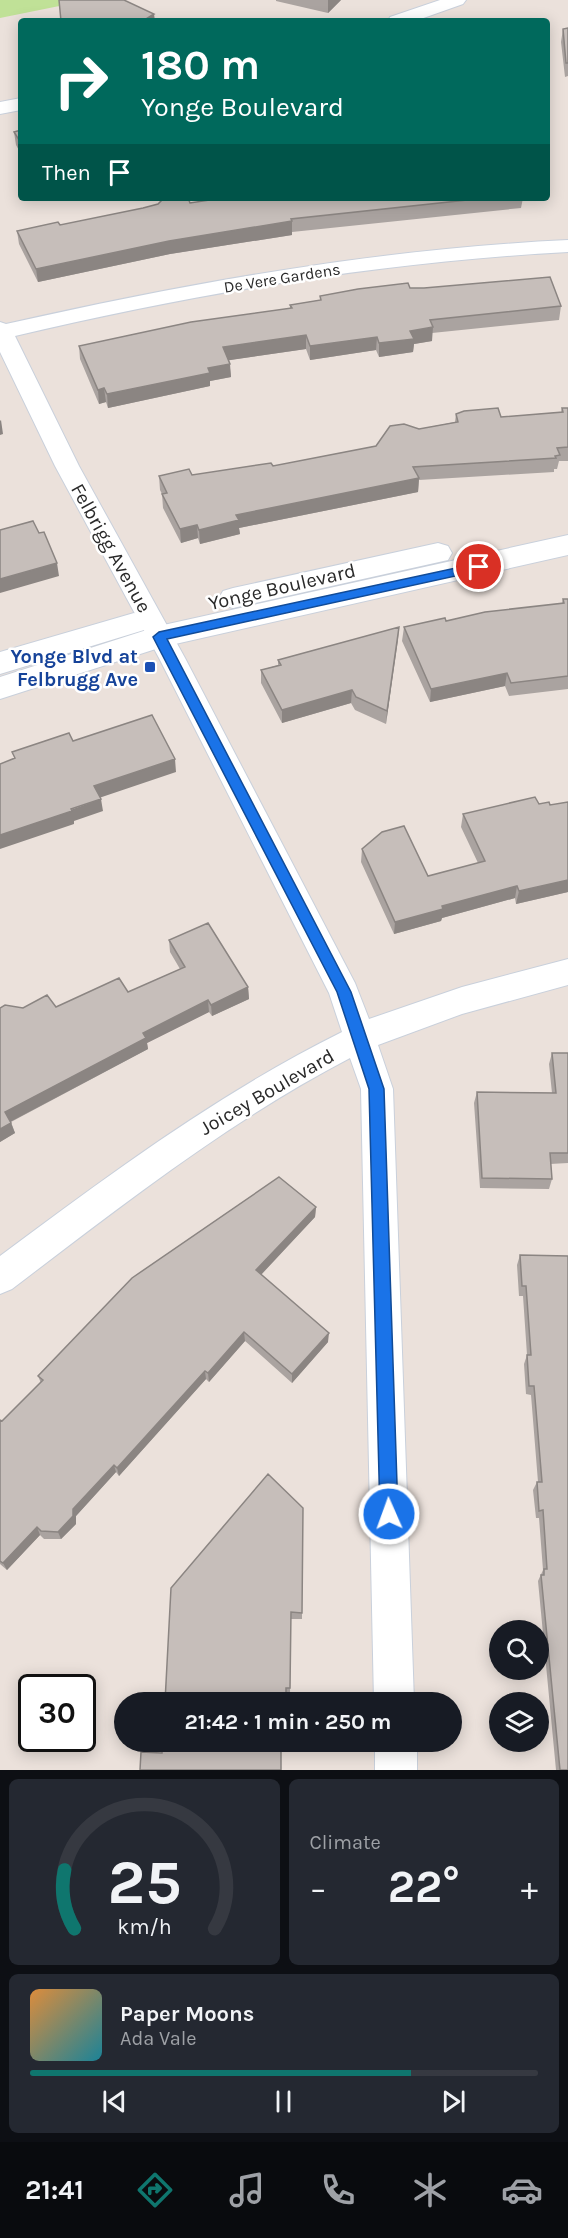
<!DOCTYPE html>
<meta charset="utf-8">
<style>
body{margin:0;font-family:Karla,sans-serif;background:#242831;color:#f1f3f6;height:100vh;display:flex;flex-direction:column;font-size:22px;white-space:nowrap}
*{box-sizing:border-box;margin:0}
p{font-size:20px;color:#9ea1a6}
.icon{flex:none;width:33px;height:33px;fill:none;stroke:currentColor;stroke-width:2;stroke-linecap:round;stroke-linejoin:round}
.map{position:relative;height:1770px;overflow:hidden}
.panel{display:flex;flex-direction:column;gap:9px;padding:9px;background:#0d0f14;flex:1}
.panel>*{flex:none}
.hud{position:absolute;left:18px;top:18px;width:532px;height:183px;border-radius:6px;box-shadow:0 3px 15px #0003;background:#00695c;color:#fff;overflow:hidden}
.buttons{position:absolute;left:489px;top:1620px;display:grid;gap:12px}
.buttons a{display:grid;place-items:center;width:60px;height:60px;border-radius:50%;background:#171b24;box-shadow:0 3px 15px #0003;font-size:30px}
.speed{position:absolute;left:18px;top:1674px;display:flex;gap:12px;font-size:30px;font-weight:700;text-align:center}
.speed>*{display:grid;place-content:center;width:78px;height:78px;border-radius:50%;background:#171b24;box-shadow:0 3px 15px #0003;line-height:1}
.speed .limit{border:3px solid #111;border-radius:9px;background:#fff;color:#111}
.pin{position:absolute;display:grid;place-items:center;width:51px;height:51px;color:#fff;margin:-26px;border:3px solid #fff;border-radius:50%;box-shadow:0 2px 6px #0007}
.me{position:absolute;width:66px;margin:-33px;rotate:358deg;stroke-linejoin:round;filter:drop-shadow(0 0 4px #0008)}
.turn{display:flex;align-items:center;gap:21px;height:126px;padding:0 24px;font-size:27px}
.turn .icon{width:78px;height:78px;stroke-width:2.5}
.turn b{display:block;font-size:42px;line-height:51px}
.then{display:flex;align-items:center;height:57px;padding:0 24px;background:#0003;gap:12px;font-size:22px}
.big{font-size:45px;font-weight:700;line-height:1.1}
.panel .card{flex:1;display:flex;flex-direction:column;justify-content:center;gap:9px;min-width:0;padding:0 21px;border-radius:9px;background:#242831}
.panel .dial{align-items:center;gap:0}
.dial svg{height:156px;overflow:visible;fill:none;stroke:#363941;stroke-width:7;stroke-linecap:round;text-anchor:middle}
.dial text{fill:#f1f3f6;stroke:none}
.song{display:flex;align-items:center;gap:18px}
.cover{width:72px;height:72px;border-radius:9px;background:linear-gradient(135deg,hsl(30 70% 55%),hsl(190 70% 35%))}
.played{height:6px;border-radius:3px;background:linear-gradient(90deg,#0f766e 75%,#363941 75%)}
.keys{display:flex;justify-content:space-around;direction:ltr}
.heat{display:flex;justify-content:space-between;align-items:center;font-size:33px;direction:ltr}
.panel .tiles{flex:1;display:grid;gap:9px;grid-template-columns:1fr 1fr}
.card:last-child{grid-column:span 2}
.trip{position:absolute;left:114px;top:1692px;width:348px;height:60px;border-radius:30px;background:#171b24;box-shadow:0 3px 15px #0003;font-weight:700;line-height:60px;text-align:center}
.menu{display:flex;height:96px;justify-content:space-around;align-items:center;background:#090b0e;color:#9ea1a6}
.menu .icon{width:42px;height:42px}
.menu .on{color:#0f766e}
.menu b{font-size:27px;color:#f1f3f6}
.map>svg:first-child{display:block}
.green{fill:#c0e197}
.lines{fill:none;stroke-linecap:round;stroke-linejoin:round}
.street-casing{stroke:#c9d0db;stroke-width:2}
.secondary-casing{stroke:#c9d0db;stroke-width:2}
.street{fill:#fff;fill-rule:evenodd}
.secondary{fill:#fff;fill-rule:evenodd}
.wall{fill:#aaa3a0}
.shaded-wall{fill:#8b8582}
.building{fill:#c6beba;stroke:#8b8582;stroke-width:1.5}
.route{fill:#1a73e8;stroke:#114b97;stroke-width:1.5}
.transit-dot{fill:#1a4fb4;stroke:#fff;stroke-width:2}
.labels{text-anchor:middle;dominant-baseline:central;stroke-width:5;stroke-linejoin:round;paint-order:stroke}
.far-street-label{font-size:16px;fill:#292929;stroke:#fff}
.street-label{font-size:20px;fill:#292929;stroke:#fff}
.transit-label{font-size:20px;font-weight:bold;fill:#164399;stroke:#fff;text-anchor:end}
</style>
<div class="map">
<svg width="568" height="1770" viewBox="0 0 568 1770">
<rect width="100%" height="100%" fill="#ebe1db"/>
<path class="green" d="M0,0H89L0,18Z"/>
<g class="lines">
<g class="street-casing">
<path id="street" d="M440,0H466L463,4L415,21H388L390,17Z
M21,98V110L0,114V102Z
M568,240V252C380,262 197,293 15,336L79,466L185,658L355,983L369,1019L462,987L568,959V985L462,1014L378,1045L393,1089L414,1702H374L361,1089L350,1058C229,1121 121,1206 12,1289L0,1294V1256C110,1174 219,1093 342,1032L329,993L159,658L55,466L0,352V322L6,324C192,282 378,249 568,240Z
M375,1742H417V1770H375Z"/>
</g>
<g class="secondary-casing">
<path id="secondary" d="M568,535V555L162,647L0,699V677L159,626Z
M438,543L448,546L452,553L448,560L233,608L223,605L219,598L223,591L233,588Z
M134,613L144,616L149,623L144,630L0,674V652Z"/>
</g>
<use href="#street" class="street"/>
<use href="#secondary" class="secondary"/>
</g>
<path class="wall" d="M276,0H341L328,13L276,1Z
M568,28V76L565,77L561,42L563,29Z
M21,130V154L16,145L14,132Z
M223,198H523L521,208L292,232V235L170,254L38,282L19,244L17,231L60,225Z
M410,288L561,306L559,320L432,333V341L414,344L413,352L379,357L376,350L310,360L306,349L229,360L231,377L210,381V386L108,408L106,402L99,404L80,359L79,346L290,308V305L320,300V296Z
M562,408H568V461H559L557,469H554V472L419,480L418,492L239,528L240,534L200,544L198,538L181,543L163,508L162,494L160,490L159,476L192,475L273,466L376,446L419,429L455,422L456,414L501,417L561,412Z
M563,599H568V689L509,696L505,686L430,702L402,641L404,627L562,603Z
M399,627L386,724L355,710L351,703L282,723L261,683V670L278,665V660Z
M568,802V892L516,904L515,898L442,918L441,921L394,934L361,862L362,849L428,876L478,863L461,827L463,814L539,804L550,805Z
M169,940L248,987L249,999L212,1016L209,1012L147,1043L148,1049L11,1122L15,1133L0,1142V1008L56,1007L128,992L180,969L170,952Z
M552,1053H568V1163L550,1164L552,1179L549,1189L480,1188L474,1103L477,1092L552,1093L549,1064Z
M316,1207L315,1217L261,1275L328,1342L292,1383L245,1341L209,1382L206,1379L119,1476L116,1472L76,1516V1524L61,1539H44L40,1535L7,1570L0,1564V1420L2,1421L41,1383L38,1376Z
M520,1255L568,1256V1770H556L538,1581L543,1570L539,1518H536L533,1490L537,1482H538L531,1395L526,1394L524,1364L527,1355L523,1296H519L517,1265Z
M171,1588L302,1613V1619H291L290,1694H286Z"/>
<path class="shaded-wall" d="M328,0H341L328,13Z
M154,14L155,21H147L146,19Z
M292,221V235L170,254L38,282L36,269L169,241Z
M433,327L432,341L414,344L413,352L379,357V343L410,331Z
M306,335V349L224,361L223,347Z
M377,337L376,350L310,360V346Z
M230,364L231,377L210,381V386L108,408L107,394L208,368Z
M104,388L106,402L99,404L98,390Z
M1,420L3,434L0,435V421Z
M419,478L418,492L239,528L240,534L200,544L199,530L236,515Z
M197,525L198,538L181,543L180,529Z
M57,563L59,576L0,593V579Z
M399,627L398,640L386,724L387,711Z
M507,673L505,686L430,702L431,689Z
M352,690L351,703L282,723V710Z
M175,759L176,772L96,799L94,786Z
M101,799L103,811L74,821V824L0,849V835Z
M568,880V892L516,904L519,891Z
M517,886L515,898L442,918L441,921L394,934L395,922L442,906Z
M248,987L249,999L212,1016L211,1005Z
M208,1000L209,1012L147,1043L148,1049L8,1123L5,1112L143,1033Z
M11,1123L15,1133L0,1142V1129Z
M316,1207L315,1217L256,1280V1270Z
M244,1332L245,1341L209,1382L208,1373Z
M329,1333L328,1342L292,1383V1374Z
M205,1371L206,1379L119,1476L117,1468Z
M114,1465L116,1472L76,1516V1524L61,1539L58,1532L73,1509Z
M37,1527L40,1535L7,1570L3,1563Z"/>
<path class="building" d="M59,0H124L154,14L146,19L150,21H61Z
M568,28V63H566L563,29Z
M21,130V143L14,132Z
M164,198H188L190,203L223,198H486L291,219L292,221L169,241L36,269L17,231L58,222L60,225L143,208L158,204Z
M550,277L561,306L430,320L433,327L410,331L414,339L379,343L377,337L310,346L306,335L223,347L230,364L208,368L210,373L107,394L104,388L98,390L79,346L191,322L292,308L290,305L321,300L320,296L358,289L408,283L410,288H424Z
M498,408L501,417L563,412L562,408H568V447L557,448L560,455L555,456L556,458L413,467L419,478L236,515L239,520L199,530L197,525L180,529L162,494L167,493L159,476L189,469L192,475L271,463L273,466L376,446L390,426L404,424L419,429L458,422L456,414L464,411Z
M33,521L39,533L44,532L57,563L0,579V530Z
M563,599H568V676L511,683L507,673L431,689L404,627L445,618L446,621L485,612L564,603Z
M399,627L387,711L356,697L352,690L282,710L261,670L281,665L278,660Z
M152,715L175,759L94,786L101,799L71,809L72,811L0,835V764L15,758L12,752L69,733L73,741Z
M535,797L539,804L549,802L550,805L568,802V880L519,891L517,886L442,906L443,909L395,922L362,849L382,832L404,826L428,876L485,861L463,814Z
M208,923L248,987L211,1005L208,1000L143,1033L146,1038L5,1112L11,1123L0,1129V1008L5,1005L23,1008L47,995L56,1007L119,978L128,992L185,967L169,940Z
M552,1053H568V1153H550L552,1179L482,1178L477,1092L556,1093Z
M279,1177L316,1207L256,1270L329,1333L292,1374L244,1332L208,1373L205,1371L117,1468L114,1465L73,1509V1516L58,1532L41,1531L37,1527L3,1563L0,1561V1420L2,1421L43,1380L38,1376L132,1278Z
M520,1255L568,1256V1770H560L541,1575H544V1569H547L543,1510L539,1511L537,1482H542L534,1386H529L527,1355H531L526,1286H522Z
M268,1474L303,1508L302,1613L291,1612L290,1688H286V1702H165L171,1588Z
M163,1742H281V1770H140L141,1752L162,1753Z"/>
<path class="route" d="M479,563L483,564V570L167,639L351,992L384,1089L398,1514L395,1520L389,1523L383,1520L380,1514L369,1089L337,992L153,637L159,632Z"/>
<rect class="transit-dot" x="144" y="661" width="12" height="12" rx="3"/>
<g class="labels">
<g class="far-street-label">
<text transform="translate(282 278) rotate(-9)">De Vere Gardens</text>
</g>
<g class="street-label">
<text transform="translate(111 548) rotate(61)">Felbrigg Avenue</text>
<text transform="translate(282 587) rotate(-13)">Yonge Boulevard</text>
<text transform="translate(267 1092) rotate(-30)">Joicey Boulevard</text>
</g>
<g class="transit-label">
<text x="138" y="656">Yonge Blvd at<tspan x="138" dy="23">Felbrugg Ave</tspan></text>
</g>
</g>
</svg>
<div class="buttons">
<a><svg class="icon" aria-label="search" viewBox="0 0 24 24"><circle cx="10" cy="10" r="6"/><path d="M15 15l6 6"/></svg></a>
<a><svg class="icon" aria-label="layers" viewBox="0 0 24 24"><path d="M12 4l9 5-9 5-9-5zM3 14l9 5 9-5"/></svg></a>
</div>
<div class="speed"><div class="limit">30</div></div>
<div class="pin" style="left:479px;top:567px;background:#d93025"><svg class="icon" aria-label="arrive" viewBox="0 0 24 24"><path d="M6 21V4h12l-3 4 3 4H6"/></svg></div>
<svg class="me" style="left:389px;top:1514px" viewBox="-20 -20 40 40"><circle r="17" fill="#1a73e8" stroke="#fff" stroke-width="3"/><path d="M0-11L8 9 0 5-8 9z" fill="#fff"/></svg>
<div class="trip">21:42 · 1 min · 250 m</div>
<div class="hud">
<div class="turn"><svg class="icon" aria-label="right" viewBox="0 0 24 24"><path d="M7 20v-9h11M14 6l5 5-5 5"/></svg><div><b>180 m</b>Yonge Boulevard</div></div>
<div class="then">Then<svg class="icon" aria-label="arrive" viewBox="0 0 24 24"><path d="M6 21V4h12l-3 4 3 4H6"/></svg></div>
</div>
</div>
<section class="panel">
<div class="tiles">
<div class="card dial"><svg viewBox="0 0 100 80">
<path d="M14 69A42 42 0 1 1 86 69"/>
<path d="M14 69A42 42 0 0 1 9 39" stroke="#0f766e"/>
<text x="50" y="56" font-size="32" font-weight="700">25</text>
<text x="50" y="72" font-size="11">km/h</text>
</svg></div>
<div class="card"><p>Climate</p>
<div class="heat"><a>−</a><b class="big">22°</b><a>+</a></div>
</div>
<div class="card">
<div class="song"><i class="cover"></i><div><b>Paper Moons</b><p>Ada Vale</p></div></div>
<div class="played"></div>
<div class="keys"><svg class="icon" aria-label="previous" viewBox="0 0 24 24"><path d="M18 5L8 12l10 7zM5 5v14"/></svg><svg class="icon" aria-label="pause" viewBox="0 0 24 24"><path d="M8 5v14M16 5v14"/></svg><svg class="icon" aria-label="next" viewBox="0 0 24 24"><path d="M6 5l10 7-10 7zM19 5v14"/></svg></div>
</div>
</div>
</section>
<nav class="menu">
<b>21:41</b>
<svg class="icon on" aria-label="directions" viewBox="0 0 24 24"><path d="M12 3l9 9-9 9-9-9zM9 14v-3h6M13 9l2 2-2 2"/></svg>
<svg class="icon" aria-label="music" viewBox="0 0 24 24"><path d="M9 18V5l10-2v13"/><circle cx="6" cy="18" r="3"/><circle cx="16" cy="16" r="3"/></svg>
<svg class="icon" aria-label="phone" viewBox="0 0 24 24"><path d="M5 4h4l2 5-3 2q2 4 5 5l2-3 5 2v4C11 20 4 13 5 4z"/></svg>
<svg class="icon" aria-label="climate" viewBox="0 0 24 24"><path d="M12 3v18M4 7l16 10M4 17L20 7"/></svg>
<svg class="icon" aria-label="car" viewBox="0 0 24 24"><path d="M5 17H2v-5l4-1 3-4h7l3 4 3 1v5h-3M9 17h6M6 11h13"/><circle cx="7" cy="17" r="2"/><circle cx="17" cy="17" r="2"/></svg>
</nav>
